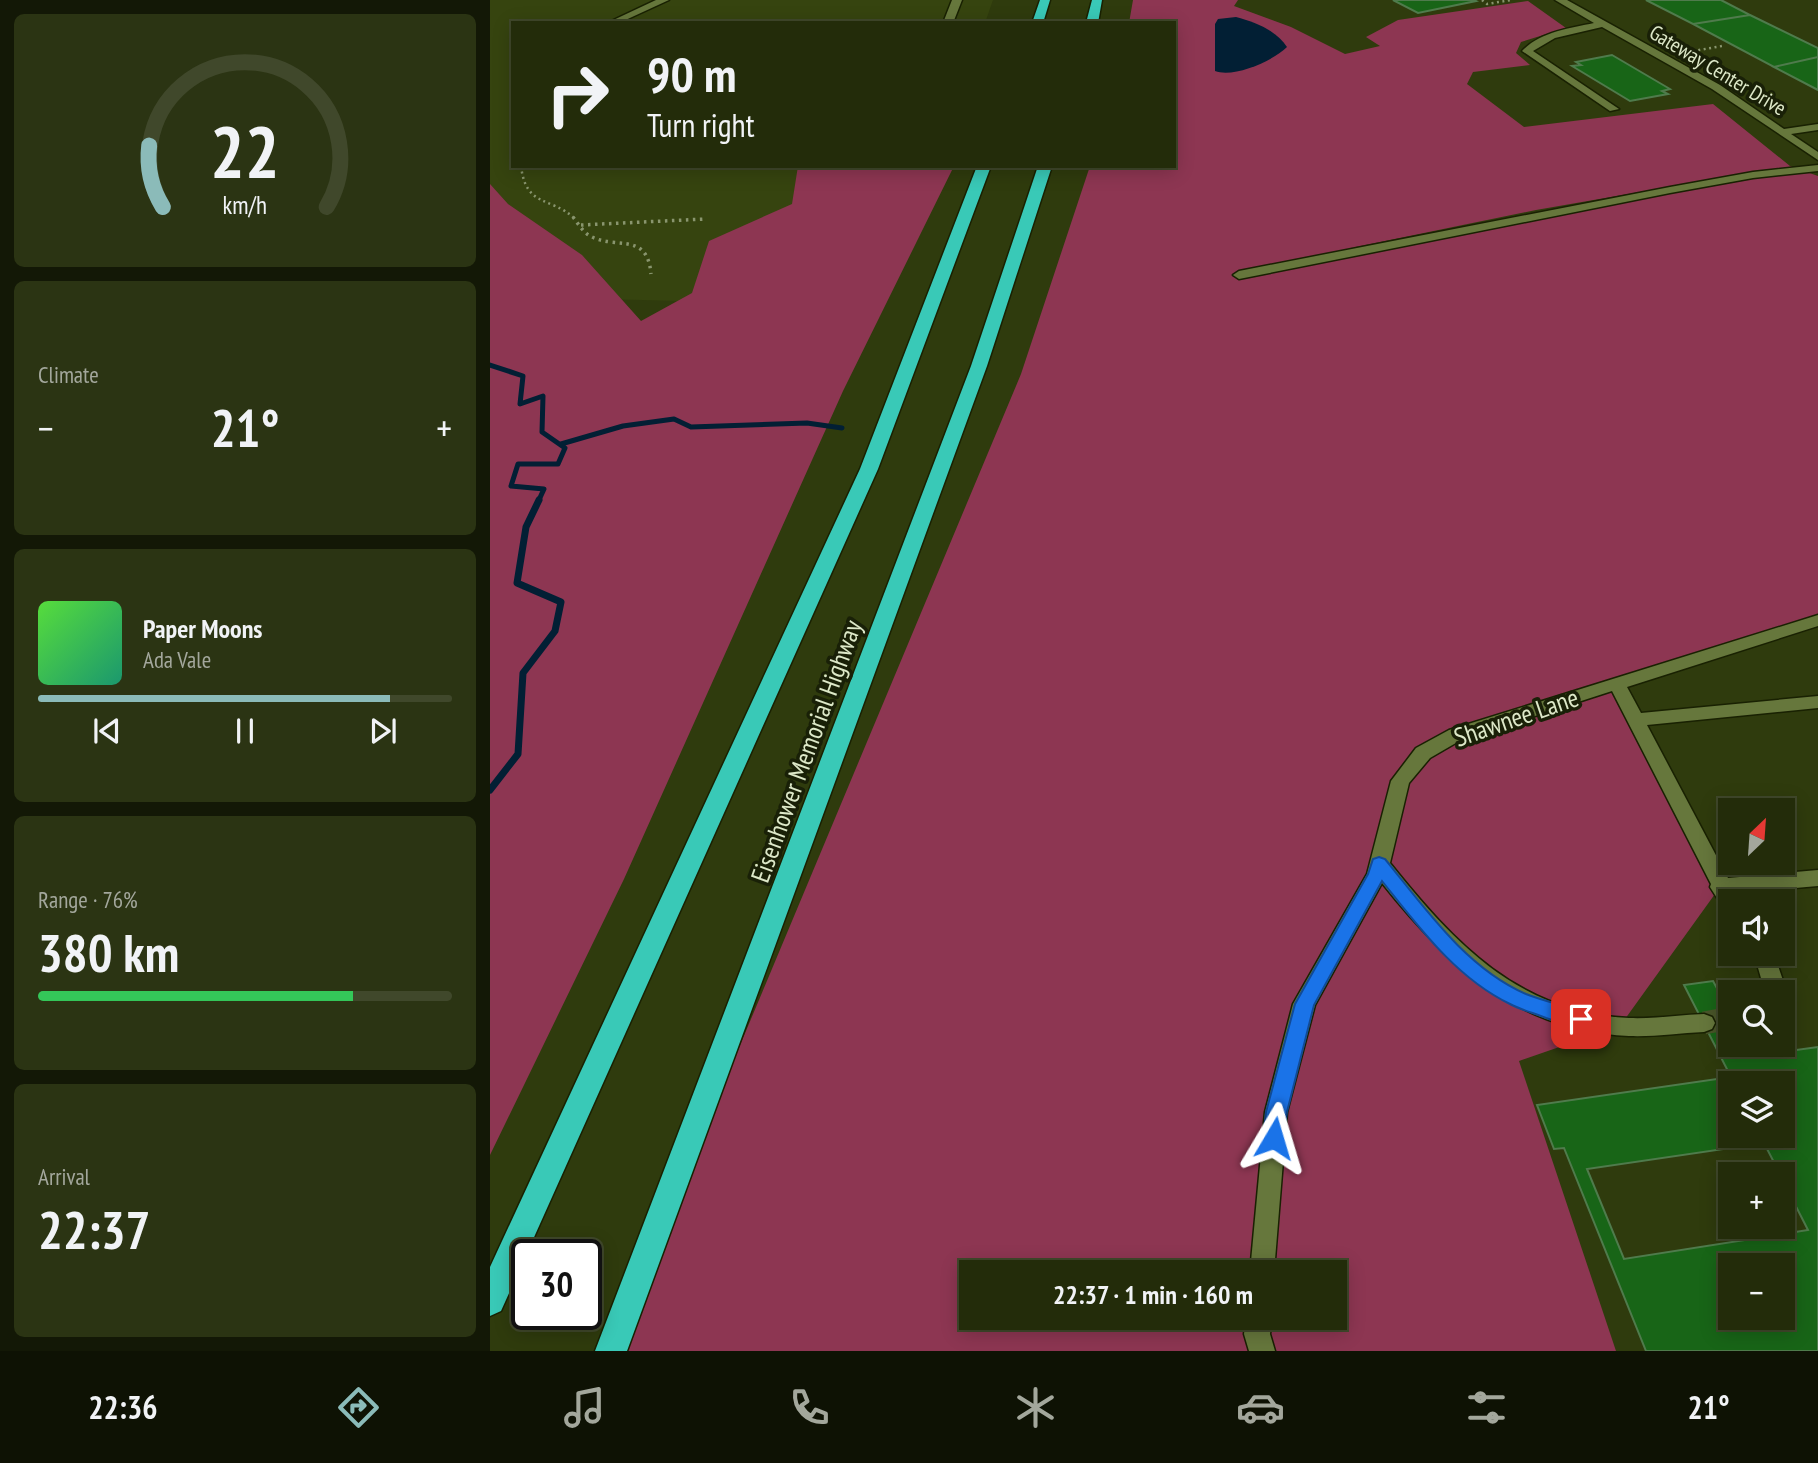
<!DOCTYPE html>
<meta charset="utf-8">
<style>
body{margin:0;font-family:"PT Sans Narrow",sans-serif;background:#2b3413;color:#f1f3f6;height:100vh;display:flex;flex-direction:column;font-size:26px;white-space:nowrap}
*{box-sizing:border-box;margin:0}
p{font-size:23px;color:#a3a79c}
.icon{flex:none;width:38px;height:38px;fill:none;stroke:currentColor;stroke-width:2;stroke-linecap:round;stroke-linejoin:round}
.map{position:relative;flex:1;overflow:hidden}
.panel{display:flex;flex-direction:column;gap:14px;padding:14px;background:#131806;width:490px}
.panel>*{flex:none}
.hud{position:absolute;left:21px;top:21px;width:665px;height:147px;border-radius:0px;box-shadow:0 4px 18px #0003,0 0 0 2px #40482b;background:#232c0a;color:#f1f3f6;overflow:hidden}
.needle{width:46px;rotate:25deg}
.fabs{position:absolute;left:1228px;top:798px;display:grid;gap:14px}
.fabs a{display:grid;place-items:center;width:77px;height:77px;border-radius:0px;background:#232c0a;box-shadow:0 4px 18px #0003,0 0 0 2px #40482b;font-size:35px}
.speed{position:absolute;left:21px;top:1239px;display:flex;gap:14px;font-size:35px;font-weight:700;text-align:center}
.speed>*{display:grid;place-content:center;width:91px;height:91px;border-radius:50%;background:#232c0a;box-shadow:0 4px 18px #0003,0 0 0 2px #40482b;line-height:1}
.speed .limit{border:4px solid #111;border-radius:10px;background:#fff;color:#111}
.pin{position:absolute;display:grid;place-items:center;width:60px;height:60px;color:#fff;margin:-30px;border-radius:14px;box-shadow:0 4px 10px #0006}
.me{position:absolute;width:77px;margin:-38px;rotate:7deg;stroke-linejoin:round;filter:drop-shadow(0 0 5px #0008)}
.turn{display:flex;align-items:center;gap:24px;height:147px;padding:0 21px;font-size:32px}
.turn .icon{width:91px;height:91px;stroke-width:2.5}
.turn b{display:block;font-size:49px;line-height:60px}
.big{font-size:52px;font-weight:800;line-height:1.1}
.panel .widget{flex:1;display:flex;flex-direction:column;justify-content:center;gap:10px;min-width:0;padding:0 24px;border-radius:10px;background:#2b3413}
.panel .dial{align-items:center;gap:0}
.dial svg{height:182px;overflow:visible;fill:none;stroke:#40482b;stroke-width:7;stroke-linecap:round;text-anchor:middle}
.dial text{fill:#f1f3f6;stroke:none}
.song{display:flex;align-items:center;gap:21px}
.cover{width:84px;height:84px;border-radius:10px;background:linear-gradient(135deg,hsl(110 70% 55%),hsl(160 70% 35%))}
.played{height:7px;border-radius:4px;background:linear-gradient(90deg,#8bbbb9 85%,#40482b 85%)}
.keys{display:flex;justify-content:space-around;direction:ltr}
.heat{display:flex;justify-content:space-between;align-items:center;font-size:38px;direction:ltr}
.charge{height:10px;border-radius:5px;background:linear-gradient(90deg,#34c759 76%,#40482b 0)}
.trip{position:absolute;left:469px;top:1260px;width:388px;height:70px;border-radius:0px;background:#232c0a;box-shadow:0 4px 18px #0003,0 0 0 2px #40482b;font-weight:800;line-height:70px;text-align:center}
.tabs{display:flex;height:112px;justify-content:space-around;align-items:center;background:#0e1204;color:#a3a79c}
.tabs .icon{width:49px;height:49px}
.tabs .active{color:#8bbbb9}
.tabs b{font-size:32px;color:#f1f3f6}
main{display:flex;flex:1;min-height:0}
.map>svg:first-child{display:block}
.built{fill:#36440f}
.green{fill:#8d3652;fill-rule:evenodd}
.water{fill:#021f34}
.lines{fill:none;stroke-linecap:round;stroke-linejoin:round}
.stream-far1{stroke:#021f34;stroke-width:5}
.stream{stroke:#021f34;stroke-width:7}
.building{fill:#186517;stroke:#4f7b4c;stroke-width:2;fill-rule:evenodd}
.minor-tunnel{stroke:#495529;stroke-width:23;stroke-dasharray:23 11;stroke-linecap:butt}
.minor-casing{stroke:#192102;stroke-width:3}
.highway-casing{stroke:#192102;stroke-width:3}
.path-far1{stroke:#89956e;stroke-width:2.5;stroke-dasharray:2 3.5;stroke-linecap:butt}
.path{stroke:#89956e;stroke-width:3.5;stroke-dasharray:2.5 4.5;stroke-linecap:butt}
.minor{fill:#66773c;fill-rule:evenodd}
.highway{fill:#39c9b7;fill-rule:evenodd}
.route{fill:#1a73e8;stroke:#114b97;stroke-width:2}
.labels{text-anchor:middle;dominant-baseline:central;stroke-width:7;stroke-linejoin:round;paint-order:stroke}
.far-street-label{font-size:21px;fill:#dde8c8;stroke:#192007}
.street-label{font-size:26px;fill:#dde8c8;stroke:#192007}
</style>
<main>
<section class="panel">
<div class="widget dial"><svg viewBox="0 0 100 80">
<path d="M14 69A42 42 0 1 1 86 69"/>
<path d="M14 69A42 42 0 0 1 8 42" stroke="#8bbbb9"/>
<text x="50" y="56" font-size="32" font-weight="700">22</text>
<text x="50" y="72" font-size="11">km/h</text>
</svg></div>
<div class="widget"><p>Climate</p>
<div class="heat"><a>−</a><b class="big">21°</b><a>+</a></div>
</div>
<div class="widget">
<div class="song"><i class="cover"></i><div><b>Paper Moons</b><p>Ada Vale</p></div></div>
<div class="played"></div>
<div class="keys"><svg class="icon" aria-label="previous" viewBox="0 0 24 24"><path d="M18 5L8 12l10 7zM5 5v14"/></svg><svg class="icon" aria-label="pause" viewBox="0 0 24 24"><path d="M8 5v14M16 5v14"/></svg><svg class="icon" aria-label="next" viewBox="0 0 24 24"><path d="M6 5l10 7-10 7zM19 5v14"/></svg></div>
</div>
<div class="widget"><p>Range · 76%</p><b class="big">380 km</b><div class="charge"></div></div>
<div class="widget"><p>Arrival</p><b class="big">22:37</b></div>
</section>
<div class="map">
<svg width="1328" height="1351" viewBox="0 0 1328 1351">
<rect width="100%" height="100%" fill="#2f3b0d"/>
<path class="built" d="M0,0H503L495,23H23V166H442L390,306L70,298L0,226Z"/>
<path class="green" d="M643,0H748L744,6L801,27L855,54L890,46L876,37L908,20L1038,1L1076,28L1031,42L1026,53L1040,65L983,72L977,84L1034,127L1223,104L1300,166L1328,176V620L1127,684L1230,887L1130,1026L1029,1061L1126,1351H122L531,374L600,166H684V23H639ZM1236,177L1237,178L856,249L1046,210ZM481,1272H845V1318H481Z
M308,166H464L353,391L134,879L0,1155V184L18,204L92,255L151,321L202,293L219,241L302,204Z"/>
<path class="water" d="M746,17C765,22 786,30 797,47C783,61 744,78 725,71V24L728,19Z"/>
<g class="lines">
<path class="stream-far1" d="M0,365L33,376L30,404L53,396L52,432L75,448L68,464H28L21,486L54,489L48,502
M71,444L133,426L184,419L201,427L317,423L352,428"/>
<path class="stream" d="M0,790L28,754L33,673L65,631L71,602L27,583L36,527L49,500"/>
</g>
<path class="building" d="M903,0H984L986,1L928,13Z
M1156,0H1231L1260,15L1203,24Z
M1260,15L1328,48V57L1284,67L1203,24Z
M1122,55L1180,89L1172,91L1178,94L1140,101L1082,66L1091,65L1086,62Z
M1328,57V90L1284,67Z
M1223,981L1241,1014V1045H1257L1263,1056L1328,1047V1351H1156L1074,1148L1064,1149L1047,1105L1241,1077L1194,985ZM1241,1083H1293V1136H1241ZM1274,1143L1290,1174H1293V1181L1318,1230L1134,1259L1097,1169ZM1241,1265H1293V1318H1241Z"/>
<g class="lines">
<path class="minor-tunnel" d="M1214,1023L1241,1018"/>
<g class="minor-casing">
<path id="minor" d="M166,0H179L129,23H117Z
M462,0H472L463,23H453Z
M1065,0H1077L1230,85L1294,129L1328,124V130L1301,134L1328,152V160L1222,89L1112,27L1065,38L1043,51L1129,109L1120,111L1032,51C1050,32 1080,28 1104,23Z
M1328,165V171L1263,178L1180,193L749,279L743,275L749,271L1180,187L1263,172Z
M1328,615V626L1137,687L1151,713L1328,696V708L1157,725L1238,878L1328,870V886L1246,893L1250,901H1241V911L1234,909L1220,887L1221,884L1122,691L971,740L940,758L919,783L900,863C964,943 1029,1013 1139,1018C1164,1019 1189,1015 1214,1014L1222,1017L1225,1023L1222,1029L1214,1032C1189,1033 1164,1037 1139,1036C1028,1031 957,965 892,883L825,1005L797,1112L784,1272H760L775,1112L803,1004L877,874L901,781L926,748L959,730Z
M1264,954H1284L1297,992L1294,998L1293,992H1275Z
M756,1318H782L780,1334L785,1351H759L754,1334Z"/>
</g>
<g class="highway-casing">
<path id="highway" d="M550,0H560L553,23H542Z
M602,0H612L608,23H596Z
M487,166H501L388,469L11,1311L0,1316V1267L370,469Z
M548,166H562L497,366L137,1351H105L481,366Z"/>
</g>
<path class="path-far1" d="M992,0L997,4L1021,0
M1192,53L1232,46
M31,166C36,208 60,196 84,218"/>
<path class="path" d="M83,217C87,222 91,229 97,234C123,252 157,229 161,274
M91,225L215,219"/>
<use href="#minor" class="minor"/>
<use href="#highway" class="highway"/>
</g>
<path class="route" d="M889,857L895,859C935,908 976,968 1036,994C1056,1002 1077,1006 1098,1013L1101,1019L1098,1025C1084,1029 1069,1022 1056,1018C1044,1013 1031,1010 1020,1004C966,978 928,926 892,881L824,1005L797,1112L792,1145L784,1148L776,1145L773,1138L776,1112L805,1004L878,874L883,859Z"/>
<g class="labels">
<g class="far-street-label">
<text transform="translate(1228 70) rotate(31)">Gateway Center Drive</text>
</g>
<g class="street-label">
<text transform="translate(1026 717) rotate(-19)">Shawnee Lane</text>
<text transform="translate(316 751) rotate(-70)">Eisenhower Memorial Highway</text>
</g>
</g>
</svg>
<div class="fabs">
<a><svg class="needle" viewBox="-14 -14 28 28"><path d="M0-13l5 13h-10z" fill="#e53935"/><path d="M0 13l5-13h-10z" fill="#a3a79c"/></svg></a>
<a><svg class="icon" aria-label="sound" viewBox="0 0 24 24"><path d="M4 9h4l5-4v14l-5-4H4zM17 9q2 3 0 6"/></svg></a>
<a><svg class="icon" aria-label="search" viewBox="0 0 24 24"><circle cx="10" cy="10" r="6"/><path d="M15 15l6 6"/></svg></a>
<a><svg class="icon" aria-label="layers" viewBox="0 0 24 24"><path d="M12 4l9 5-9 5-9-5zM3 14l9 5 9-5"/></svg></a>
<a>+</a>
<a>−</a>
</div>
<div class="speed"><div class="limit">30</div></div>
<div class="pin" style="left:1091px;top:1019px;background:#d93025"><svg class="icon" aria-label="arrive" viewBox="0 0 24 24"><path d="M6 21V4h12l-3 4 3 4H6"/></svg></div>
<svg class="me" style="left:784px;top:1138px" viewBox="-20 -20 40 40"><path d="M0-17L14 15 0 8-14 15z" fill="#1a73e8" stroke="#fff" stroke-width="4"/></svg>
<div class="trip">22:37 · 1 min · 160 m</div>
<div class="hud">
<div class="turn"><svg class="icon" aria-label="right" viewBox="0 0 24 24"><path d="M7 20v-9h11M14 6l5 5-5 5"/></svg><div><b>90 m</b>Turn right</div></div>
</div>
</div>
</main>
<nav class="tabs">
<b>22:36</b>
<svg class="icon active" aria-label="directions" viewBox="0 0 24 24"><path d="M12 3l9 9-9 9-9-9zM9 14v-3h6M13 9l2 2-2 2"/></svg>
<svg class="icon" aria-label="music" viewBox="0 0 24 24"><path d="M9 18V5l10-2v13"/><circle cx="6" cy="18" r="3"/><circle cx="16" cy="16" r="3"/></svg>
<svg class="icon" aria-label="phone" viewBox="0 0 24 24"><path d="M5 4h4l2 5-3 2q2 4 5 5l2-3 5 2v4C11 20 4 13 5 4z"/></svg>
<svg class="icon" aria-label="climate" viewBox="0 0 24 24"><path d="M12 3v18M4 7l16 10M4 17L20 7"/></svg>
<svg class="icon" aria-label="car" viewBox="0 0 24 24"><path d="M5 17H2v-5l4-1 3-4h7l3 4 3 1v5h-3M9 17h6M6 11h13"/><circle cx="7" cy="17" r="2"/><circle cx="17" cy="17" r="2"/></svg>
<svg class="icon" aria-label="filters" viewBox="0 0 24 24"><path d="M4 7h16M4 17h16"/><circle cx="9" cy="7" r="2"/><circle cx="15" cy="17" r="2"/></svg>
<b>21°</b>
</nav>
